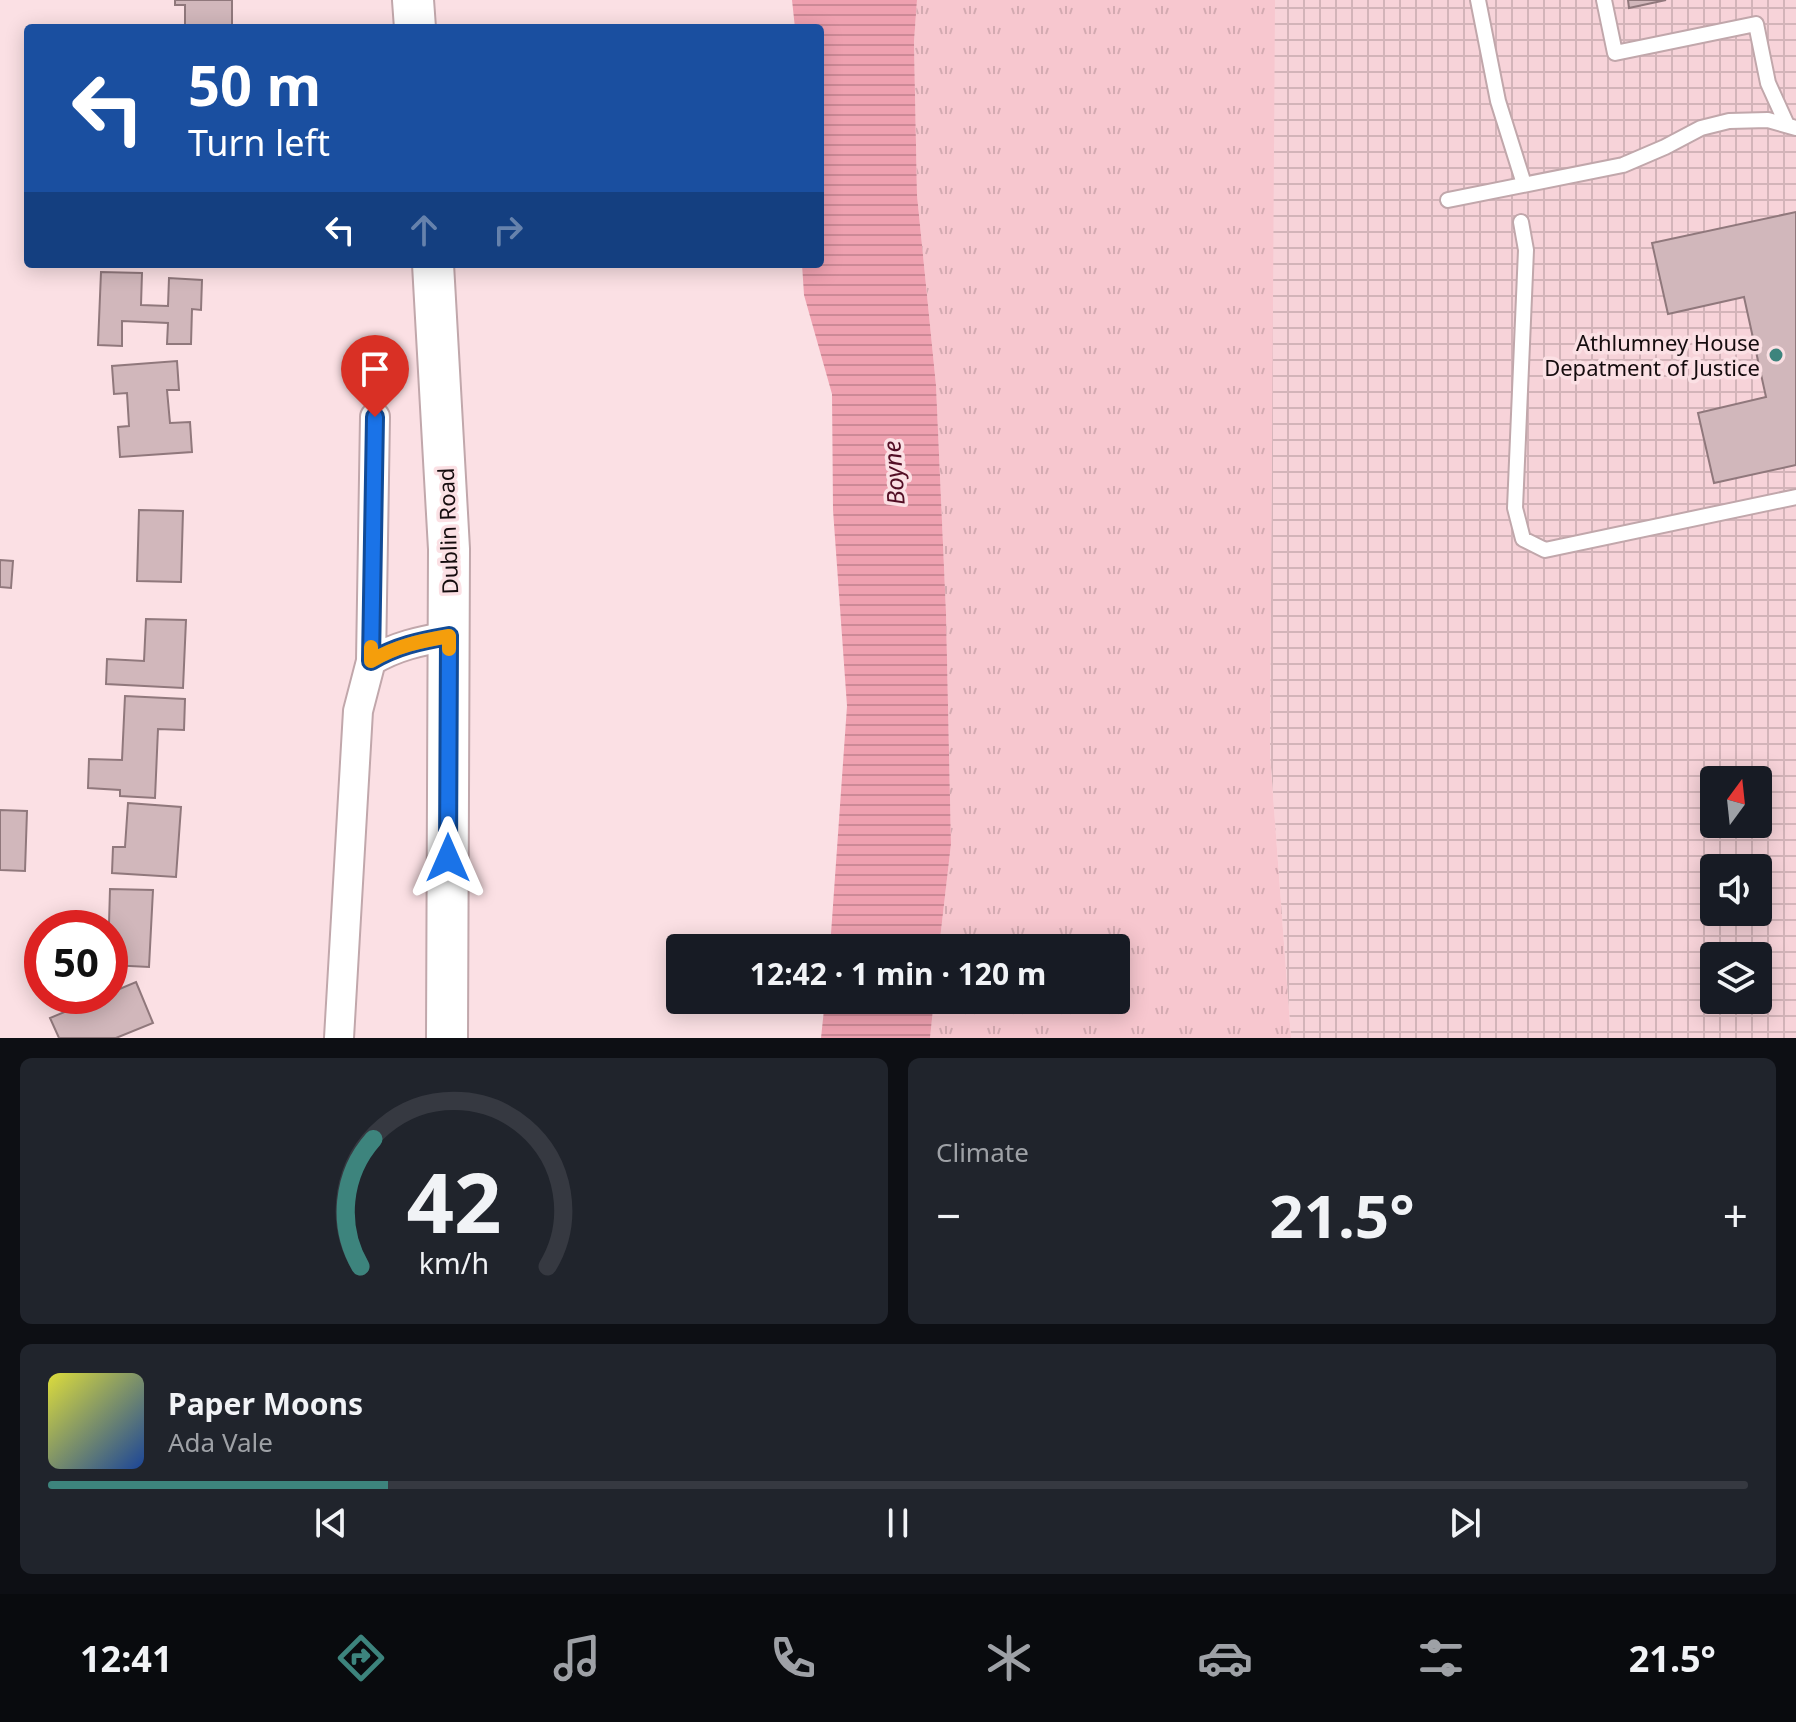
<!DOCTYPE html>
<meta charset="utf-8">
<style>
body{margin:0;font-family:"Noto Sans",sans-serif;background:#20242c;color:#f1f3f6;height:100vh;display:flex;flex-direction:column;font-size:30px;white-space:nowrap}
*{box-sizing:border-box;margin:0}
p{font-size:26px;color:#9ea1a6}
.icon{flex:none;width:44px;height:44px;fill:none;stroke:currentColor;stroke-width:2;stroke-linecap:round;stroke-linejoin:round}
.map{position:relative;height:1038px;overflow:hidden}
.side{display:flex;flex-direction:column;gap:20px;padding:20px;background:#0d0f14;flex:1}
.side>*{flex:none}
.top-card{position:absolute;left:24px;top:24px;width:800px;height:244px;border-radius:8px;box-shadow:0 4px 20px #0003;background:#1a4fa0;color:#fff;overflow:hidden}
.needle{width:52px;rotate:15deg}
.controls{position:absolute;left:1700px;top:766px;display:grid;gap:16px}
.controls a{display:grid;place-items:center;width:72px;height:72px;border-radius:8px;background:#171b24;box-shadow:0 4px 20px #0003;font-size:40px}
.speed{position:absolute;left:24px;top:910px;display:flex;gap:16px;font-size:40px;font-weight:700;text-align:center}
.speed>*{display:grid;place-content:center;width:104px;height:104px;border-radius:50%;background:#171b24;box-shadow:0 4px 20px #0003;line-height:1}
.speed .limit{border:12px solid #d22;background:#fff;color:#111}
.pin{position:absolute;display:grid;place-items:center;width:68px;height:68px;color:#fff;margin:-82px -34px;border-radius:50% 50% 50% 0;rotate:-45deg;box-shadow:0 0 8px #0007}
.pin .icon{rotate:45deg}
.me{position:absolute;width:88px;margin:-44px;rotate:0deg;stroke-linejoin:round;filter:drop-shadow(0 0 6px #0008)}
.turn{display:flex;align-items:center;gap:28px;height:168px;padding:0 32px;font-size:36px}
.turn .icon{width:104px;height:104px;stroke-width:2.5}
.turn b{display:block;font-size:56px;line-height:68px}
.lanes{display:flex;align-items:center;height:76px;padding:0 32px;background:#0003;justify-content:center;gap:40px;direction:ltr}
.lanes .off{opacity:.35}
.big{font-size:60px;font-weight:700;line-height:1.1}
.side .card{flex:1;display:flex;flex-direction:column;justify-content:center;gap:12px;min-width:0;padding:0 28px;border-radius:12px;background:#20242c}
.side .dial{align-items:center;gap:0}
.dial svg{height:208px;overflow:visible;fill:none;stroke:#363941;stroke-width:7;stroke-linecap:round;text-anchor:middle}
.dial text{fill:#f1f3f6;stroke:none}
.song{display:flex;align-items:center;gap:24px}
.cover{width:96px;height:96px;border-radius:12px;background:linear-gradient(135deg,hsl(60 70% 55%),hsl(220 70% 35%))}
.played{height:8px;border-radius:4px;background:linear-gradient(90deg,#3d847d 20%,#363941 20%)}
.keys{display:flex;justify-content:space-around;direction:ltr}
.heat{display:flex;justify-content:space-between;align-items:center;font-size:44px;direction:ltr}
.side .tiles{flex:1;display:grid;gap:20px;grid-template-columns:1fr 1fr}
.card:last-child{grid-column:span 2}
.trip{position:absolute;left:666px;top:934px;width:464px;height:80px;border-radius:8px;background:#171b24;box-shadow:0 4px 20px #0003;font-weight:700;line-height:80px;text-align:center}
.tab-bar{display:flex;height:128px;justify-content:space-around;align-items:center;background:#090b0e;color:#9ea1a6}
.tab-bar .icon{width:56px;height:56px}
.tab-bar .selected{color:#3d847d}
.tab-bar b{font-size:36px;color:#f1f3f6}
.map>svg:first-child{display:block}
.industrial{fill:url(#industrial-grid);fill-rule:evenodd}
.grass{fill:url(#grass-tufts)}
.water{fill:url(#water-rules)}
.building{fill:#d1b7bb;stroke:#90787c;stroke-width:2}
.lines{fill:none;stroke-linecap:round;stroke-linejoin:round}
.service-casing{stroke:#c1a7ab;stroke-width:18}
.minor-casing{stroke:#c1a7ab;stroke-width:32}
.secondary-casing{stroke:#c1a7ab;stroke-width:44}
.service{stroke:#fff;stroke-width:14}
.minor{stroke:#fff;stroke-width:28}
.secondary{stroke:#fff;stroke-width:40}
.route-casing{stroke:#114b97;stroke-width:20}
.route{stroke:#1a73e8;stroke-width:14}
.slow{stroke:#f59e0b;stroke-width:14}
.poi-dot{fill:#3d847d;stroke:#fbe0e4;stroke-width:3}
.labels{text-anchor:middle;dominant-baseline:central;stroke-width:7;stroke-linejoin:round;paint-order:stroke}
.poi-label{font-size:22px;fill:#150c0e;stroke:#fbe0e4;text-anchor:end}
.street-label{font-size:22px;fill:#150c0e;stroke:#fbe0e4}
.water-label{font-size:24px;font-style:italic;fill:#530e25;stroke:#fbe0e4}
</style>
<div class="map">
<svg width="1796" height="1038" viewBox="0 0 1796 1038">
<defs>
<pattern id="industrial-grid" width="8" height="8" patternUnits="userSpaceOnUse" patternTransform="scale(2)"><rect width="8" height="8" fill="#f7d3d9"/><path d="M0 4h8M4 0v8" fill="none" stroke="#d3b4b9"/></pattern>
<pattern id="grass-tufts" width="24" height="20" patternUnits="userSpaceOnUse" patternTransform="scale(2)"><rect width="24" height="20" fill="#f7c7cf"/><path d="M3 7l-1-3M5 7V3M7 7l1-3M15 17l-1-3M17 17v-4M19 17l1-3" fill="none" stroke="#d3aab1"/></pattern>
<pattern id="water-rules" width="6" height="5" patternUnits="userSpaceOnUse" patternTransform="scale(2)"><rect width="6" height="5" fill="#efa1b0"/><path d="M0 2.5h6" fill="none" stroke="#cc8996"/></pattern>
</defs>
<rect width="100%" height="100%" fill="#fbe0e4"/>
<path class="industrial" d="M1274,0H1796V1038H1291L1270,754ZM1714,780H1758V824H1714ZM1714,868H1758V912H1714ZM1714,956H1758V1000H1714Z"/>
<path class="grass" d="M917,0H1275L1270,754L1291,1038H930L934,1000H1116V948H939L951,844L946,612L936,385L917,195L914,42Z"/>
<path class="water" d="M792,0H917L914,42L917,195L936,385L946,612L951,844L939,948H830L847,706L833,510L832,394L804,295L802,264H820V28H795Z
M825,1000H934L930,1038H821Z"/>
<path class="building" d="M175,0H232V28H185V5H175Z
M1628,0H1666L1629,8Z
M1796,212V465L1714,483L1698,413L1766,397L1744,297L1668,314L1652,243Z
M101,272L142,273L141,305L168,306L169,278L202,280L201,310L192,309L191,344H167L168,323L122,321V346L98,345Z
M177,361L179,390H167L170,423L190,422L192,452L120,457L118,427L129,426L127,393L114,394L112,366Z
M139,510L183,511L181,582L137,581Z
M0,560L13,561L11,588L0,587Z
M146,619L186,620L183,688L106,684L107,659L144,661Z
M125,696L185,699L184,730L158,729L155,798L120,796V790L88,788L89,759L122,760Z
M128,803L181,807L176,877L112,873L113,847H125Z
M0,810L27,811L25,871L0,870Z
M110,889L153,890L149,967L110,965V928H76L86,922L109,924Z
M136,982L153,1023L116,1038H59L50,1018L103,996H110V993Z"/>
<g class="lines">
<g class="service-casing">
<path id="service" d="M1478,0L1498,101L1524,184
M1604,0L1615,53L1756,24L1768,83L1787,125
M1448,200L1623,165L1665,147L1701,128L1729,121L1768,120L1796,128
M1521,222L1526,250L1515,508L1523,539L1545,550L1796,497"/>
</g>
<g class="minor-casing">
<path id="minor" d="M371,661C396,646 420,641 449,636
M339,1038L358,711L371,661L375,417"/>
</g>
<g class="secondary-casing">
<path id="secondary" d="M413,0L415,28
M433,264L449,549L447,1038"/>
</g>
<use href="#service" class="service"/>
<use href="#minor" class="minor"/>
<use href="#secondary" class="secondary"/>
</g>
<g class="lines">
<g class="route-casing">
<path id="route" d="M375,417L371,661C396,646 420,641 449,636L448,858"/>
</g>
<use href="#route" class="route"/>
<path class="slow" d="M371,647V661C396,646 420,641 449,636V649"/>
</g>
<circle class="poi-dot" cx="1776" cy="355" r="8"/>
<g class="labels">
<g class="poi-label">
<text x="1760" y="342">Athlumney House<tspan x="1760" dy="25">Depatment of Justice</tspan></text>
</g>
<g class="street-label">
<text transform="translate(447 531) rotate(-92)">Dublin Road</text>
</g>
<g class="water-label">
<text transform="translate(893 473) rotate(-94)">Boyne</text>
</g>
</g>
</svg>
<div class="controls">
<a><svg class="needle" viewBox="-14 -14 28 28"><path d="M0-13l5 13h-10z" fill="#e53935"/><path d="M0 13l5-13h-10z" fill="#9ea1a6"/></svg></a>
<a><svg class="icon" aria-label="sound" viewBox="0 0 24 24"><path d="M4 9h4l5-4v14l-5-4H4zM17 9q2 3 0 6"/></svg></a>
<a><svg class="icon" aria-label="layers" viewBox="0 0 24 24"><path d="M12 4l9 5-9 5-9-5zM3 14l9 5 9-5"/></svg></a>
</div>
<div class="speed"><div class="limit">50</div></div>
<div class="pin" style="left:375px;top:417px;background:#d93025"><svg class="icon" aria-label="arrive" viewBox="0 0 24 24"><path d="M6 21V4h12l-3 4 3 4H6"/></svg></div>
<svg class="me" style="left:448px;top:858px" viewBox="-20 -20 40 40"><path d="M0-17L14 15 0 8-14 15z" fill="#1a73e8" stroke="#fff" stroke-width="4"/></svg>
<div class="trip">12:42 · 1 min · 120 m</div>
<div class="top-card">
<div class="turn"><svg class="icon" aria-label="left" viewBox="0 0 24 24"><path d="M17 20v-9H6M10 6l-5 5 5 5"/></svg><div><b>50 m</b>Turn left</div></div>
<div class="lanes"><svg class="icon" aria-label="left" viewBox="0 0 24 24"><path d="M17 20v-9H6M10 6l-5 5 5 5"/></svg><svg class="icon off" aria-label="ahead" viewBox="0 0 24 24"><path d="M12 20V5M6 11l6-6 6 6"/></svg><svg class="icon off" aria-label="right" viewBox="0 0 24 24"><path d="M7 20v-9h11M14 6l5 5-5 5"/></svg></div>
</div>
</div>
<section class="side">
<div class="tiles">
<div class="card dial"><svg viewBox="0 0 100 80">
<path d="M14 69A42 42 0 1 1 86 69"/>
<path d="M14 69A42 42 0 0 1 19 20" stroke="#3d847d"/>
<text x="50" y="56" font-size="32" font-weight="700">42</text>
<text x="50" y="72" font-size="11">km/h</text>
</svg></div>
<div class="card"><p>Climate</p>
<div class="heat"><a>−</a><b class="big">21.5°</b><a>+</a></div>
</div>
<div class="card">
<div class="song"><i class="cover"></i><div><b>Paper Moons</b><p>Ada Vale</p></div></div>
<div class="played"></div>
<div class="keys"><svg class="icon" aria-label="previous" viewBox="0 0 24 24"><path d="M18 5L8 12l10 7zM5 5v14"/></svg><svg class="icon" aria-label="pause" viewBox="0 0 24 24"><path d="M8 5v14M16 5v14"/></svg><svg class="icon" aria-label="next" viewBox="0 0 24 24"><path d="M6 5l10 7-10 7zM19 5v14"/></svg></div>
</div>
</div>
</section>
<nav class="tab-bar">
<b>12:41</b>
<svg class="icon selected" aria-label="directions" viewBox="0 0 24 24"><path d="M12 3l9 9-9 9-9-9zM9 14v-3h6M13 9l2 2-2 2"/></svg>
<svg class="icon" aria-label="music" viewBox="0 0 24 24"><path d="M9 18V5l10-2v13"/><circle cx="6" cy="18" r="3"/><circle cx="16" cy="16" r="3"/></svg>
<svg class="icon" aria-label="phone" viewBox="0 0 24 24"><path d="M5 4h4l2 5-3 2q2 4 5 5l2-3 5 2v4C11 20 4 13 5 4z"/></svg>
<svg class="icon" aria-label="climate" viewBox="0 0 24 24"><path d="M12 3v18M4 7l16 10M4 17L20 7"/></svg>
<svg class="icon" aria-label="car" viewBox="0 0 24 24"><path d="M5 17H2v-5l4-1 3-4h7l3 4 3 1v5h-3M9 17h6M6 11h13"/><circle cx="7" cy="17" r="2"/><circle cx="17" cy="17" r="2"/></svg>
<svg class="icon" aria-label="filters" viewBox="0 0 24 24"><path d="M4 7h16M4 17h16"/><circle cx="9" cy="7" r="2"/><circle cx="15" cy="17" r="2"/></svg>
<b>21.5°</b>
</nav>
